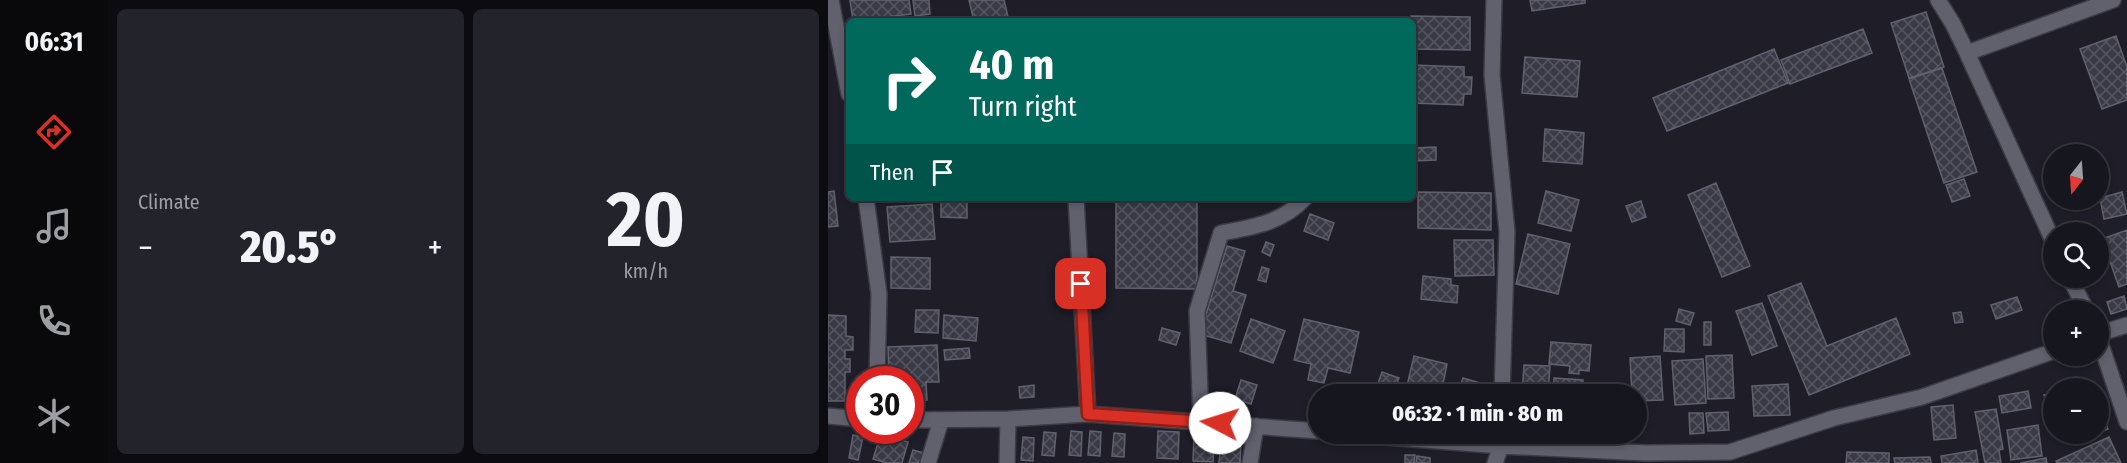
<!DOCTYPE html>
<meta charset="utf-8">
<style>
body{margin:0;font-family:"Fira Sans Condensed",sans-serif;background:#23232b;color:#f1f3f6;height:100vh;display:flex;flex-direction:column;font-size:22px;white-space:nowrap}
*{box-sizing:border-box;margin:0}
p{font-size:20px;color:#9e9fa4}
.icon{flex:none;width:33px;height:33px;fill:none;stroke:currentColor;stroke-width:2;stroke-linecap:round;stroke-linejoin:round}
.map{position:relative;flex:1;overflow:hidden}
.details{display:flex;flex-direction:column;gap:9px;padding:9px;background:#0c0c10;width:720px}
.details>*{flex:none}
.guide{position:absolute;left:18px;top:18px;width:570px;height:183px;border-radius:9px;box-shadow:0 3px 9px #0003,0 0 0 2px #35353c;background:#00695c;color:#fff;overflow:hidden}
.needle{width:39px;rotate:197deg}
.fabs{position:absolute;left:1215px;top:144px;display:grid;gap:12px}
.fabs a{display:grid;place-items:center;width:66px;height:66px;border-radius:50%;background:#16161e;box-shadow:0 3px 9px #0003,0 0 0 2px #35353c;font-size:30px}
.speed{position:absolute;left:18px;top:366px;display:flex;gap:12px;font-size:30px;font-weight:700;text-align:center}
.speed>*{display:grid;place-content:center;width:78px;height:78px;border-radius:50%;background:#16161e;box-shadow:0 3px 9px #0003,0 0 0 2px #35353c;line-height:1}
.speed .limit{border:9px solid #d22;background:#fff;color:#111}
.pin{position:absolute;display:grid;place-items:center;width:51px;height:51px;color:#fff;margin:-26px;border-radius:12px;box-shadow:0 3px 9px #0006}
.me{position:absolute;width:66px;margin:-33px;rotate:275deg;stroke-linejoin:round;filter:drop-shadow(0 0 4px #0008)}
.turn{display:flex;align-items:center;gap:21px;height:126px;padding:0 24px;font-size:27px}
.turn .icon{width:78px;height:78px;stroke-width:2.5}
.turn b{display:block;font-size:42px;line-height:51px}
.then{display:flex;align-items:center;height:57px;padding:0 24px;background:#0003;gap:12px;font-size:22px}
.big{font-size:45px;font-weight:800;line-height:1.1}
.details .card{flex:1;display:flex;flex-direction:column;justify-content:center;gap:9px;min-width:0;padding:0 21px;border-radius:9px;background:#23232b}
.details .dial{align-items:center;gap:0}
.dial b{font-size:78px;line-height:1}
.heat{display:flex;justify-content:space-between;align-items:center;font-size:33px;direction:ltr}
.details .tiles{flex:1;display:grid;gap:9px;grid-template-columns:repeat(2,1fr)}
.trip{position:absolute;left:480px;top:384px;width:339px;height:60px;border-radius:30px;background:#16161e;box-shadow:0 3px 9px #0003,0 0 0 2px #35353c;font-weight:800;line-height:60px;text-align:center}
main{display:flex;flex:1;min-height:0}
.dock{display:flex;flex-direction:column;width:108px;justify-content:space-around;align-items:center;background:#09090c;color:#9e9fa4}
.dock .icon{width:42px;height:42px}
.dock .current{color:#d93025}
.dock b{font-size:27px;color:#f1f3f6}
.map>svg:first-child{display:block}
.building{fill:url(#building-cross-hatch);stroke:#61616e;stroke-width:1.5}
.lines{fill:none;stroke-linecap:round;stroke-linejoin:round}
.minor-casing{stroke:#3b3b44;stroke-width:18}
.minor{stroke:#61616e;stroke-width:15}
.route-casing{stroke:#8d1f18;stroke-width:15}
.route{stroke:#d93025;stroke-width:10}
</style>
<main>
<nav class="dock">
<b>06:31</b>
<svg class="icon current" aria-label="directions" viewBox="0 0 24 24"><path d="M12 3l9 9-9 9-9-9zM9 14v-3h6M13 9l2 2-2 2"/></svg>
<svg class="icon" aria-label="music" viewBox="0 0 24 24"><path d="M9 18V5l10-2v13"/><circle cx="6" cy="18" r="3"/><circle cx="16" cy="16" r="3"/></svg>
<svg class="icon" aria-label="phone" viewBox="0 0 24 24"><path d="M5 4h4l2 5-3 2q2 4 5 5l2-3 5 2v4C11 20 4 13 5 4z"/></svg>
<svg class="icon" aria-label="climate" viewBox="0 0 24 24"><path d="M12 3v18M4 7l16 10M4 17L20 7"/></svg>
</nav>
<section class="details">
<div class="tiles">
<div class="card"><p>Climate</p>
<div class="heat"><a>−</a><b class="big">20.5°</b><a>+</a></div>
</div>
<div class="card dial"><b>20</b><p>km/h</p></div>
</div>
</section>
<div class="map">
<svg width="1299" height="463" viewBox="0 0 1299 463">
<defs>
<pattern id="building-cross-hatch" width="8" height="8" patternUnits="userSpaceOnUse" patternTransform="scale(1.5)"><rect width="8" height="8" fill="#3a3a46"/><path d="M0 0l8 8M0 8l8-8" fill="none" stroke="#565661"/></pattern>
</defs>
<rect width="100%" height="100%" fill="#1e1d28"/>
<path class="building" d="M22,0H81L83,14L25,21Z
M85,0H101L102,14L87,16Z
M141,0H176L181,21H146Z
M702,0H757V3L704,11Z
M1098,12L1116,67L1081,78L1063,23Z
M583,16L642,17V50L585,49V21H583Z
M1035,29L1044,53L962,84L953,60Z
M1288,36L1299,67V100L1274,109L1252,49Z
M946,49L960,83L839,131L825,98Z
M697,57L752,61L749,97L694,93Z
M585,65L636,67V77H644L643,94H636L635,105L585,103Z
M1114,68L1149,172L1116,183L1081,79Z
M717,129L756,133L754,164L715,161Z
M608,147V160L585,161V148Z
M1136,179L1142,196L1124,202L1118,185Z
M888,183L922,266L894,277L860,195Z
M6,191L10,226L0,227V192Z
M718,191L751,200L743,231L710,223Z
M590,192L663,193V230L590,228Z
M1294,192L1299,214L1276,219L1272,198Z
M288,198H369V289L288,288Z
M113,199L139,200V218L113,217Z
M813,201L818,217L804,222L798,206Z
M104,204L107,239L62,242L59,207Z
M482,214L506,223L500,240L476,231Z
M1299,230V284L1291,287L1274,239Z
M700,234L742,244L730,294L688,284Z
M626,240H665L666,275L627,276Z
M438,242L446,245L442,256L434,252Z
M399,246L417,251L405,291L418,295L403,343L372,334Z
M63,257L102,258V289L63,288Z
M434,267L441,269L438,282L430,280Z
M595,276L623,279V285L630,286L629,303L593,299Z
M1247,278H1269L1253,284L1251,278Z
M973,283L999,346L1068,318L1082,354L981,395L940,296Z
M1296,296L1299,309L1283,314L1279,302Z
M1189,297L1194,310L1168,319L1163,305Z
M934,303L949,346L924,355L908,311Z
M851,309L866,313L862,325L848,321Z
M88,310H111L110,333L87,332Z
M1133,312L1135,322L1127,323L1125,313Z
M0,315L18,316V336L25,337V350H17V359H22V372H17V401H0Z
M116,315L150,318L148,341L115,338Z
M423,319L457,331L445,363L412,351Z
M476,319L531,332L522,373L500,368L496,383L480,380L483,364L466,360Z
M876,322H883V345H876Z
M334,328L352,333L348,345L331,340Z
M837,329H856V352L836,351Z
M723,342L763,345L761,371L751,370V374L741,373L742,366L721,364Z
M109,345L111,382H98L99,400L82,401V380H61L60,347Z
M141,348L142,358L117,360L116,350Z
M904,355L906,398L880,399L878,356Z
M586,356L619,364L613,394H577Z
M832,356L835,400L808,401V394H804L802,358Z
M875,359L878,403L847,405L844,361Z
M696,365L722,366L720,394H694Z
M554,372L571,378L565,394L548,389Z
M635,378L656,384L653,394L631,390Z
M726,378L755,380L754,394H725Z
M413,380L429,385L423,404L407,399Z
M960,384L962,415L926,416L924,386Z
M206,385V397L192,398L191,387Z
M1200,391L1203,408L1174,413L1171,396Z
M1226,392V408L1221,409L1216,395Z
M1125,405L1128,438L1106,440L1103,407Z
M1270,405L1280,429L1270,433Z
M1168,409L1175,449L1171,450L1173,463H1157L1147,412Z
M900,412L901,430L880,431L878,413Z
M861,413H875L876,433L862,434Z
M1210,425L1214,456L1183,460L1179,430Z
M243,431L254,432L253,456L241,455Z
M262,431L273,432L272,456L260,455Z
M330,431L351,432L350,459L329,458Z
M216,432L228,433L226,456L214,455Z
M286,433L297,434L296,457L284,456Z
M53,434L80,442L74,463H59L45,459Z
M25,435L35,437L30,460L21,458Z
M366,435L387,436L385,462L365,461Z
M195,437L206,438L205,461L193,460Z
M1281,437L1293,463H1229L1228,461Z
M393,441L413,442L412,463H391Z
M85,450L100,454L97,463H81Z
M1148,450L1150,463H1114L1113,456Z
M1019,452L1061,453V463H1018Z
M577,455H587L586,463H577Z
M589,456L602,458V463H588Z
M1102,457L1103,463H1067L1066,458Z
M1218,458L1219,463H1192Z"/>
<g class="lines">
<g class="minor-casing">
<path id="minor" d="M3,0L21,94
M666,0L664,75L679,232L674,394
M1110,0L1125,24L1139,53L1226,243
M1139,53L1285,0
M38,198L51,294L49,380
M248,198L260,414
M1242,278L1258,310
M1270,334L1299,325
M1270,336L1299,422
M0,416L32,419
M82,420L180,419L260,414L490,431
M373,421L369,311L393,233C425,227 454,223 477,198
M520,434L673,446L818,453L902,452L1006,418L1094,397L1226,351
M100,463L113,421
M179,463L180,419
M422,463L428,426
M667,463L673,446V434"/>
</g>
<use href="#minor" class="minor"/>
</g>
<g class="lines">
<g class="route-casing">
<path id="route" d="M253,284L260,414L392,423"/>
</g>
<use href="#route" class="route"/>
</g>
</svg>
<div class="fabs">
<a><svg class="needle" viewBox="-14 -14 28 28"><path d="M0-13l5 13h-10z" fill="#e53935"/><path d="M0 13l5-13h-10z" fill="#9e9fa4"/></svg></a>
<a><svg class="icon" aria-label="search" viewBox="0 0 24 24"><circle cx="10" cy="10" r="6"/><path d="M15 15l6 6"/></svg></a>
<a>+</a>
<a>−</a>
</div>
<div class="speed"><div class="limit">30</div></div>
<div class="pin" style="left:253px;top:284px;background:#d93025"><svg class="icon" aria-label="arrive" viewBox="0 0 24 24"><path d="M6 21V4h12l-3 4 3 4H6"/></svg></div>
<svg class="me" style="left:392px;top:423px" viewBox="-20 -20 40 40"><circle r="19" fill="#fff"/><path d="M0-13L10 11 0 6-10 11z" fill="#d93025"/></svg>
<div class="trip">06:32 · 1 min · 80 m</div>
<div class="guide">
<div class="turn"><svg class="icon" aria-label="right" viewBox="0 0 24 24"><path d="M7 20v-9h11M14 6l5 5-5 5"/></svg><div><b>40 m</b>Turn right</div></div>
<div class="then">Then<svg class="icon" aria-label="arrive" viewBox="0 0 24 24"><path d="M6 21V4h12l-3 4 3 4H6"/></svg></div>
</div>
</div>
</main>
